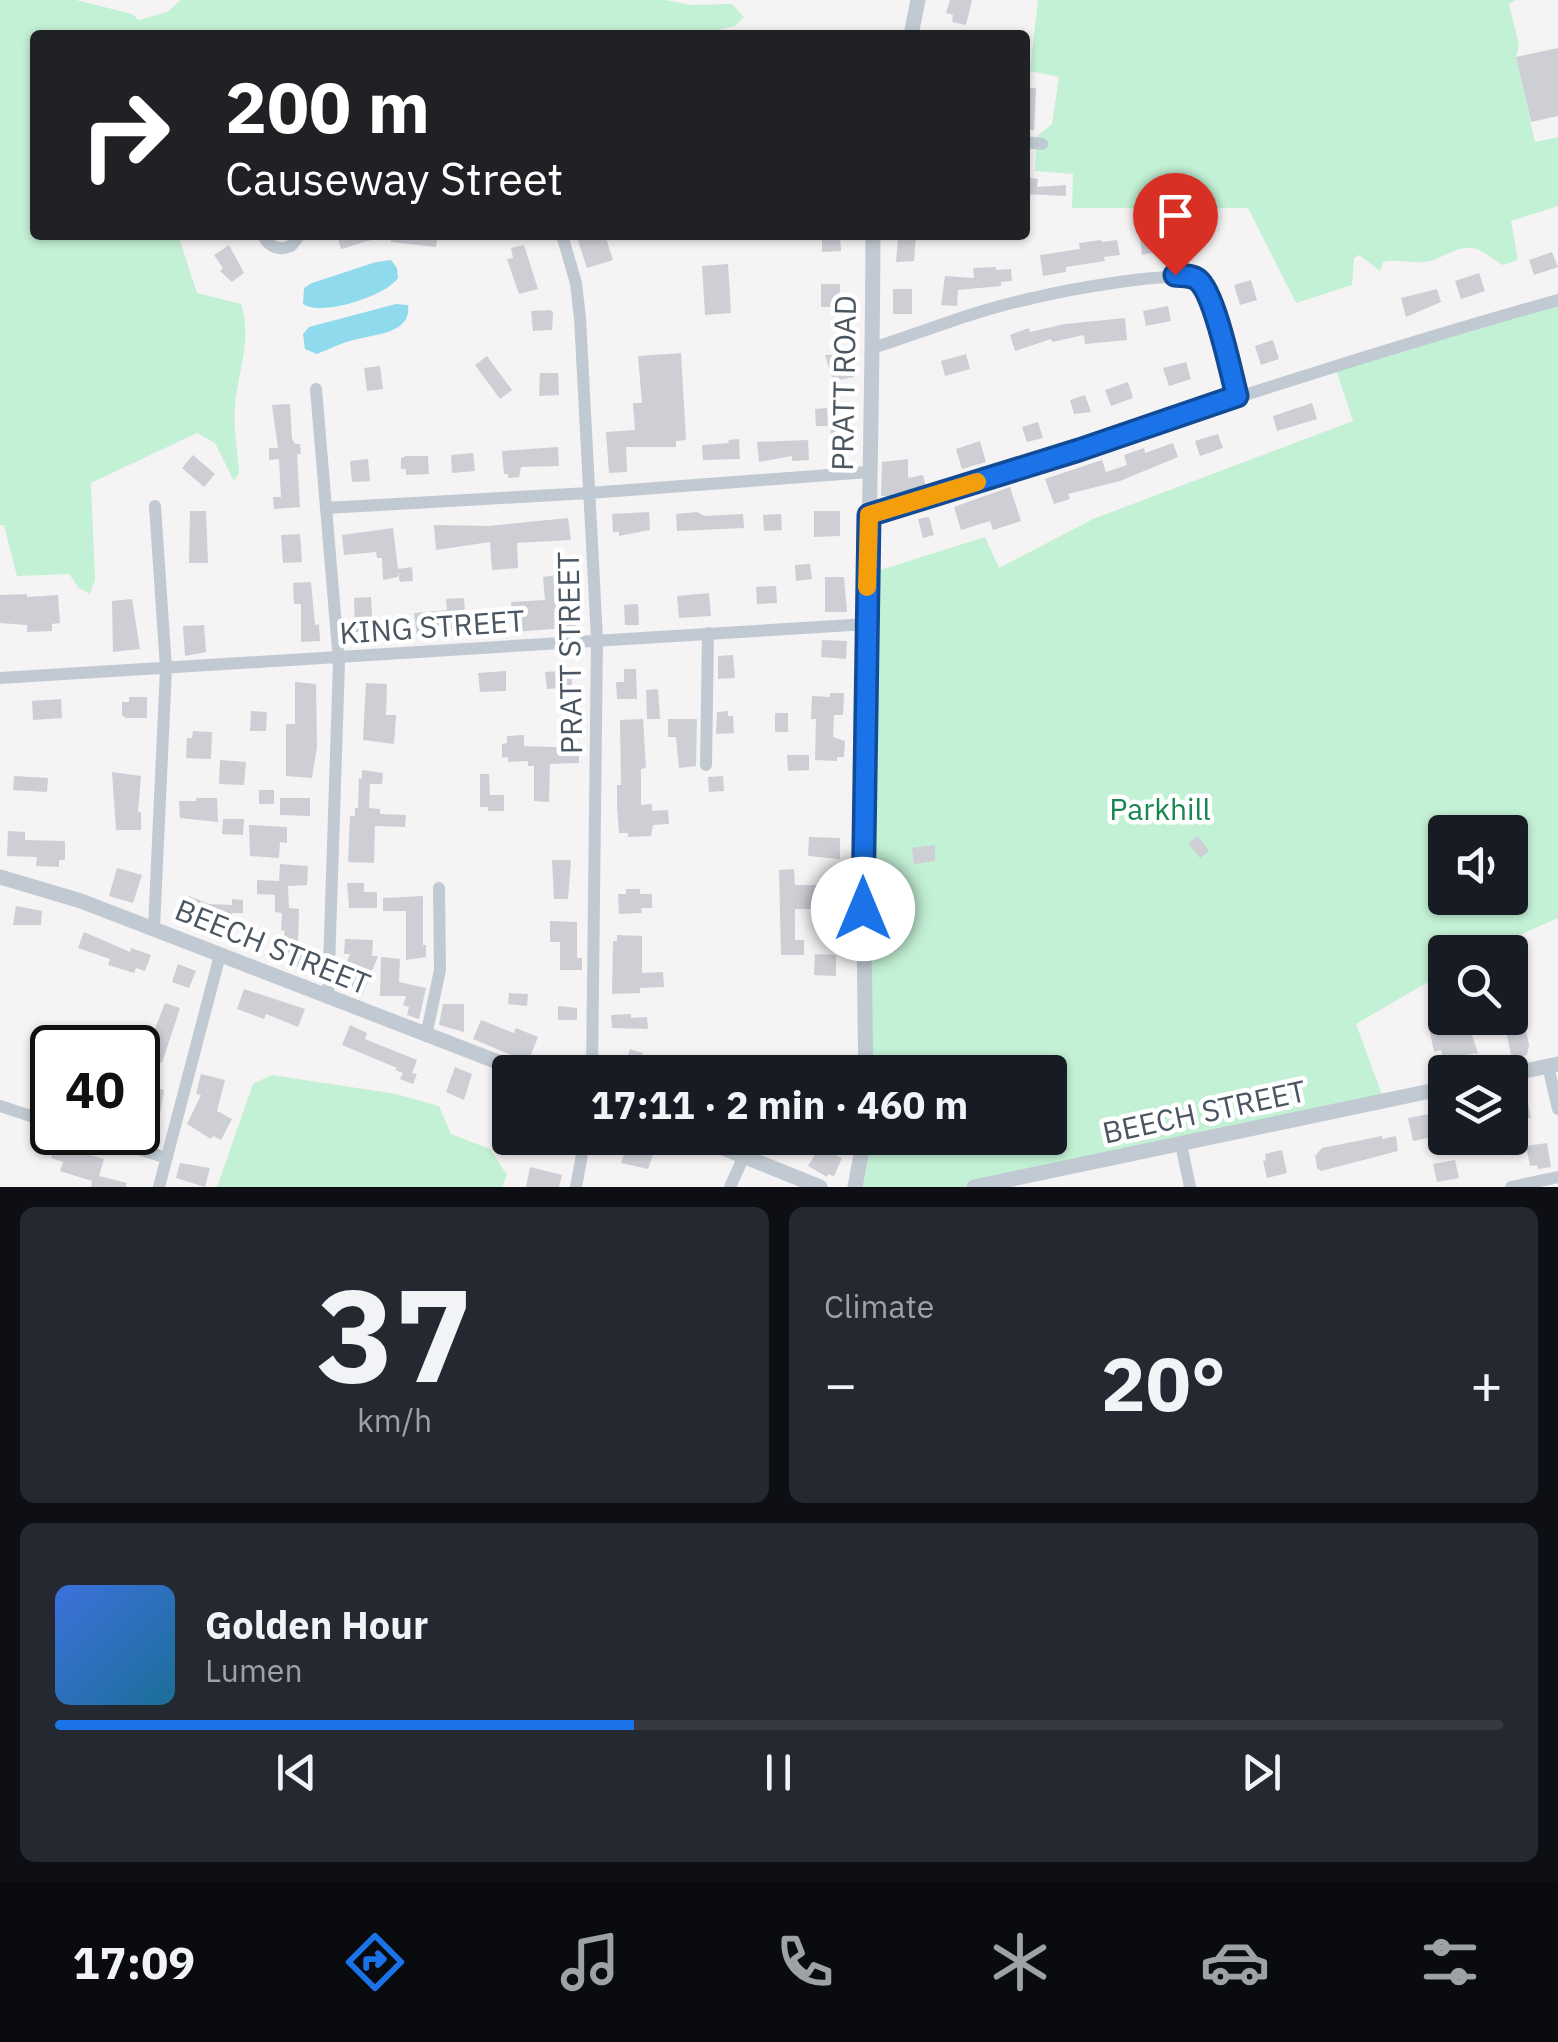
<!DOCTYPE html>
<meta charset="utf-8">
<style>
body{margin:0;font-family:"IBM Plex Sans",sans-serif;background:#242831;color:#f1f3f6;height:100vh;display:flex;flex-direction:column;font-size:38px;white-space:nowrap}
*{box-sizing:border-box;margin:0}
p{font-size:32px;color:#9ea1a6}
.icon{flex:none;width:55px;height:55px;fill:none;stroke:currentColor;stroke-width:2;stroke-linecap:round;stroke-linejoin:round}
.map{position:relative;height:1187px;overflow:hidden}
.side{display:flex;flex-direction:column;gap:20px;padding:20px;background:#0d0f14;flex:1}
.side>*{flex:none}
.guide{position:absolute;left:30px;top:30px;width:1000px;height:210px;border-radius:10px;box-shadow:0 2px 8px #0004;background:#202124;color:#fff;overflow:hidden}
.controls{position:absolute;left:1428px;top:815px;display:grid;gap:20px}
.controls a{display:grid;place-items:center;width:100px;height:100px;border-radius:10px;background:#171b24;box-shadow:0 2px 8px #0004;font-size:50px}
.speed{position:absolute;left:30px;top:1025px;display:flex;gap:20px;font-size:50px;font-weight:700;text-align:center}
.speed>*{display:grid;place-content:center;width:130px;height:130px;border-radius:50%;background:#171b24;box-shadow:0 2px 8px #0004;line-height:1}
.speed .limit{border:5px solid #111;border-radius:15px;background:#fff;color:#111}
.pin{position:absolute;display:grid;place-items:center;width:85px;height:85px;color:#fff;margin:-102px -42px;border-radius:50% 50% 50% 0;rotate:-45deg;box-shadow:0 0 10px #0007}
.pin .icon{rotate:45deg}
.me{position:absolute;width:110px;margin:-55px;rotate:0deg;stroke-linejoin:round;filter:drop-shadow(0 0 8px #0008)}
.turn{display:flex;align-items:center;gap:35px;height:210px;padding:0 30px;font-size:45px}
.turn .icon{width:130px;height:130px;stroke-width:2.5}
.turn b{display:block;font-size:70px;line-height:85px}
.big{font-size:75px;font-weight:800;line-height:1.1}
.side .widget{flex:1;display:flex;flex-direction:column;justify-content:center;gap:15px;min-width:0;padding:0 35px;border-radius:15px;background:#242831}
.side .dial{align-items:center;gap:0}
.dial b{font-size:130px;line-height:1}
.song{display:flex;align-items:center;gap:30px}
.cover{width:120px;height:120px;border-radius:15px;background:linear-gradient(135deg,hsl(220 70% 55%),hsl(200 70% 35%))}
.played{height:10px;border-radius:5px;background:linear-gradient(90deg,#1a73e8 40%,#363941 40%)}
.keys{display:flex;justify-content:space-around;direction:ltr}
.heat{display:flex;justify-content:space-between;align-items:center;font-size:55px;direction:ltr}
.side .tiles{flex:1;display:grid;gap:20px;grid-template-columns:1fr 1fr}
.widget:last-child{grid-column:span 2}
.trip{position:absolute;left:492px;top:1055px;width:575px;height:100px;border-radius:10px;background:#171b24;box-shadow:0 2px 8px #0004;font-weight:800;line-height:100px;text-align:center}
.tab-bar{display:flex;height:160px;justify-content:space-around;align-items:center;background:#090b0e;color:#9ea1a6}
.tab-bar .icon{width:70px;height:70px}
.tab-bar .on{color:#1a73e8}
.tab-bar b{font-size:45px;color:#f1f3f6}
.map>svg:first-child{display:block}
.green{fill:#c3f1d5;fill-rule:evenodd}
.water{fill:#90daee}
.building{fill:#cdcfd5}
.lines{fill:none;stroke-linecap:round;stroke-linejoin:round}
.minor{stroke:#c1cad2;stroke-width:12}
.tertiary{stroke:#c1cad2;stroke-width:15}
.route-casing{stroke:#114b97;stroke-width:25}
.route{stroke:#1a73e8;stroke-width:18}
.slow{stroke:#f59e0b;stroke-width:18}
.labels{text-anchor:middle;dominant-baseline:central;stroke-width:9;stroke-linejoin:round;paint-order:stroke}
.street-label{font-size:30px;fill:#4a5661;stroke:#fff}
.park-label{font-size:30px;fill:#17864f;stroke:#fff}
</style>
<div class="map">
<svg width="1558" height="1187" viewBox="0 0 1558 1187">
<rect width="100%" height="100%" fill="#f5f3f3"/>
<path class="green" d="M0,0H76L132,14L139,20L167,12L181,0H665L691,5L732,4L744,17L735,26L693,35H35V235H178L197,293L241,304C253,341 237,372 235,408C233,429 238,452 239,473L234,481L215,443L197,433L91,483L95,580L90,594L79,588L69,574L17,576L4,525H0Z
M1038,0H1516L1509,4L1519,45L1516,57L1535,142L1558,137V206L1511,221L1518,260L1503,265C1495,261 1484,251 1476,249C1461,244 1444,257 1430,261C1414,265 1398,258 1383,262L1380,271L1359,255L1354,258L1352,285L1296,303L1248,208H1072L1073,174L1035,171L1037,136L1052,124L1059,77L1030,71Z
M1558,302V918L1481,952H1445V972L1356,1024L1384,1100L974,1187H855L864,1138H1050V1072H866L868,574L985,537L999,568L1093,519L1353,421L1335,367ZM1445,832H1510V898H1445Z
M272,1075L396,1094L439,1106L451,1134L490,1149L507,1175L502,1187H217L253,1084Z"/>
<path class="water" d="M391,260L397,268L398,278C386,296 321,317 303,304L304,288L312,283L376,262Z
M396,304L408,305C412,334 374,334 354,340C341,343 329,349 317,354L305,349L303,334L309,327Z"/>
<path class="building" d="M950,0H972L966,25L952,22L953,15L946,13Z
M1558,48V116L1531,122L1516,57Z
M1025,88H1036L1034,130H1025Z
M1025,177L1038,179L1037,187L1066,185V196L1025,194Z
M1169,228L1171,248L1142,255L1139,232Z
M337,235H378V238L341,249Z
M392,235H438L436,247L391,242Z
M576,235H605L613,260L587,268Z
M822,235H840L841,251L822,252Z
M904,235H916L914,261L896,262L898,240H903Z
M1101,240L1102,242L1117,240L1120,255L1104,257L1105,261L1066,267V272L1043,276L1040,255L1080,249L1079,243Z
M229,245L244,273L232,282L220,271L223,268L214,255Z
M524,245L538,289L519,294L507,259L513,258L511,248Z
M1552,252L1558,267L1534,275L1529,260Z
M728,264L731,313L705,315L702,266Z
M996,267V270L1011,269L1012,281L1001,282V286L958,290L957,306L941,305L945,276L974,278L973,268Z
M1479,273L1485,291L1461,299L1455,281Z
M1251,280L1257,300L1240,305L1234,285Z
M821,284H840V307H821Z
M893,289H912V314H893Z
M1437,289L1441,302L1406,317L1401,298Z
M1168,306L1171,321L1146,326L1143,311Z
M550,310L553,312L552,330L533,331L531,311Z
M1125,318L1127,340L1085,344L1084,335L1052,342L1051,339L1015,351L1010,335L1029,328L1030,332L1065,324Z
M1273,340L1279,359L1261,365L1255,346Z
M681,353L686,440L676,441V447H626L627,472L609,473L606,432L635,430L633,403H642L638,356Z
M848,354L854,377L833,381L825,355Z
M966,354L970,369L945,376L941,361Z
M487,356L512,390L500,399L475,365Z
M1186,362L1191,379L1169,386L1163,368Z
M380,366L383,389L367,391L364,368Z
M540,373H558L559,395L539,396Z
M1128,382L1133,398L1111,406L1105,390Z
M1085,395L1091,412L1074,414L1070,400Z
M1312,403L1317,419L1277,431L1273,416Z
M290,404L292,439L295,444H300L301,454H297L300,507L274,509L273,497H281L279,459L269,460V448H278L272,405Z
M827,408L828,426H816L815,409Z
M830,422H845L847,430H850L847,453H832Z
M1038,422L1043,438L1027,442L1022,427Z
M1218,434L1223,448L1200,456L1195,441Z
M739,439L740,459L703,460L702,445L729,443L728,440Z
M808,440L809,460L792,461V456L759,462L757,442Z
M980,441L986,462L962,469L956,449Z
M1173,443L1178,457L1120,481L1068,494L1070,499L1054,504L1045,479L1102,460L1106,472L1127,465L1124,455L1144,448L1145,453Z
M558,447L559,466L521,467L519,477L508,478V474H504L502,451Z
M473,453L475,471L452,473L451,455Z
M193,455L215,474L204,487L182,468Z
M406,456H428L429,474L406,475V469H401V458Z
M368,459L370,481L352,482L350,461Z
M908,459V478L923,475L926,487L890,497L881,496L882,462Z
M1010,487L1021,521L993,530L990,521L961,530L954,507Z
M190,511H206L208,563H189Z
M814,511H840V536L814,537Z
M649,512L650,530L619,536V532H613L612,514Z
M697,512L705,516L743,514L744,528L677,531L676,514Z
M781,514L782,530L764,531L763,515Z
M929,517L934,535L923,538L918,519Z
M568,518L571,540L517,543L518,568L492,570L490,542L436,550L434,525L489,526Z
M393,528L398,569L412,567L413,581L400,582L398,572V577L383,580L382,558H377L376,552L344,555L342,535Z
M300,534L302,562L283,563L281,535Z
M810,564L812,579L796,581L795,565Z
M556,575L560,608L574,607L576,627L515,632L511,602L545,600L543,577Z
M825,577H844L847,612H825Z
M311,582L315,625L319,624L320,641L301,642V604H294L293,583Z
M776,586L777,603L757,604L756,587Z
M709,593L711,616L679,618L677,596Z
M27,594V597L58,595L60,623L52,624V631L27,632V625L0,623V595Z
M371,597L373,632H355L354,598Z
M464,598L466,628L438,631L439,638L417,637L414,613L447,610L446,599Z
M132,599L140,649L113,652L112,601Z
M638,604L639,625H625L624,605Z
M204,625L206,652L185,656L183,626Z
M822,640L847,641L846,659L821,657Z
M733,655L735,678L718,679V656Z
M624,669H636L637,699H617L616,682H624Z
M571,670L572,687L547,689L545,672Z
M506,671V691L480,692L478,673Z
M295,682L316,684L317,747L312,778L286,776V724H295Z
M366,683L387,684L386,715H396L394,744L363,740Z
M658,689L660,719H647L646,690Z
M830,693H844L843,715H834L833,737L845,741L844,757H837V761L815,760L816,719H811L812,696L830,697Z
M129,697H147V718H126L122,715V702H129Z
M61,699L62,718L33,720L32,701Z
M251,711L267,712L266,731H250Z
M728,711V716H733L734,733L716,734L717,712Z
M775,713H788V732H775Z
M643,719L646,768L641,769V805L652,804V811L668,810L669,824L653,825L651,836L628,837V833H619L617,807V785H621L620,720Z
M668,719H697L696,766L679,768L676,737H668Z
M193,731L212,732L211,759L186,758L187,738H192Z
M524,735V746L579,748V763L550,764L549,802L534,801V766H528V761L508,762V757L502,758V744L507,743V736Z
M787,755H809V770L788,771Z
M220,760L246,762L244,785L219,784Z
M362,770L383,773L382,784H370L369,808L380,809V814L406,815L405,827L375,826L374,863L348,862L350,816H355V808H358L359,778L362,779Z
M112,772L141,776L138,812H141V830H116Z
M480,774H489L490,795H504V811H488V807H480Z
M14,776L48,778L47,792L13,790Z
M723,776L724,791L709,792L708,777Z
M259,790H274V804H259Z
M196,798H217L218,822L180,818L179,801H196Z
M280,798H310V816L280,815Z
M223,819H244L243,835L222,834Z
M249,825L287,827V843L280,842L279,858L250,856Z
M8,831L25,832V840L65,841V860H59V867L36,866L37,857L7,856Z
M1198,836L1209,851L1200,858L1188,843Z
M809,837L840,838V859L808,856Z
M935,845V861L914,864L912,848Z
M552,860H571L568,899H554Z
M280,864L308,866L307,885L288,886L289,908L299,909L298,944L307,947L300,968L276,960L285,931L281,930L282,913L275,912V895L257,894V880L279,881Z
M117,868L142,875L133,903L109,896Z
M794,869L795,885H839V899L826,909H795V940H804V955H781L779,870Z
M347,883H364V892H377V908H349Z
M626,889H640V894H652V908H641L642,913L619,914L618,894H626Z
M189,896L209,904L232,905V899L243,900V913H232V921L199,919L197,926L173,917L180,897L188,899Z
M423,896V945H426V957L406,960V911H383V898Z
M16,906L42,911L41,925H13Z
M550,921L577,922V958H582V970H560V942H550Z
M84,932L130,952L131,948L151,955L145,971L136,968L134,973L108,965L110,959L78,948Z
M617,935L642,936V973L663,972L664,987L640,988V993L612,994L613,941H617Z
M345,939L373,940L372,956H378L362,996L338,984L350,954H344Z
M815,954L836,955V976L814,975Z
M381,957L400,959L399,982L426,988L419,1019L407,1015L409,1007L403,1005L406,996H380Z
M178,964L196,971L189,988L172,982Z
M244,989L305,1009L298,1027L266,1014L264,1019L237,1009Z
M509,993L528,994L527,1006L508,1004Z
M165,1003L180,1008L162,1063L144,1057Z
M443,1004H464V1032L439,1025Z
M558,1006L577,1008V1020H558Z
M631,1014V1018L647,1017L648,1029L612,1028L611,1015Z
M1448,1018H1466L1478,1053L1443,1058L1441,1050L1434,1052L1429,1028L1449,1023Z
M481,1020L514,1033L516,1028L538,1037L528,1062L473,1039Z
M350,1025L367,1033L365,1039L417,1060L412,1073L417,1074L413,1084L400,1079L403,1073L395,1070L397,1068L342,1045Z
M1525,1026L1529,1045L1527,1055L1512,1059L1506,1031Z
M630,1049L643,1053L636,1072H623Z
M557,1057L582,1067V1072H551Z
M455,1067L472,1074L464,1100L446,1092Z
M201,1074L225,1080L217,1111L232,1119L221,1140L213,1136L211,1139L187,1124L201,1095L196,1094Z
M150,1085L164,1090L160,1114L143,1109Z
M1527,1099L1531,1118L1510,1122V1102Z
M1429,1114L1431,1124L1439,1123L1442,1135L1413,1141L1408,1118Z
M1382,1136V1139L1396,1136L1398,1151L1321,1171L1317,1168L1315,1156L1322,1148Z
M608,1138H634L656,1146L648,1169L621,1163L627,1146Z
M1547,1143L1551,1167L1538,1169L1537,1165L1530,1166L1526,1146Z
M54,1148L66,1152L67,1148L104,1159L99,1176L127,1183L126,1187H91L92,1181L60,1171L63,1162L51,1158Z
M819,1148L842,1158L834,1176L828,1174L827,1177L808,1166Z
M1282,1150L1287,1173L1267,1178L1263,1161L1266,1160L1265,1154Z
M1455,1160L1459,1178L1437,1182L1433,1164Z
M180,1163L210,1168L205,1187L176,1178Z
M530,1167L562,1175L559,1187H526Z"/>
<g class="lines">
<path class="minor" d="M1025,142L1042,144
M263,235C268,247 279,251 291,246L300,235
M562,235L576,283L580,318L597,639L592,1072
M873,348C926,331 979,309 1033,298C1058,292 1183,267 1199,281C1215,295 1231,372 1237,396
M316,389L339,662L328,998
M326,508L589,493L869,472
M869,515C1099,444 1326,365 1558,300
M0,678L867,624
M706,765L708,633
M154,928L166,668L155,506
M426,1036L440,970L439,888
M1548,1066L1558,1109
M0,1106L52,1123
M84,1132L167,1158
M1181,1144L1190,1187
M159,1187L220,955
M576,1187L585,1138
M730,1187L744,1156
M1511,1187L1558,1177"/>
<path class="tertiary" d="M911,35L918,0
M0,877L81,901L524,1072
M866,1072C860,793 872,514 873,235
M1510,1074L1558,1064
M698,1138L820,1187
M855,1187L864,1138
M974,1187L1445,1088"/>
</g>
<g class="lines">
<g class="route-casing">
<path id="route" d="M863,909L869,515L1079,450L1237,396C1231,373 1215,294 1198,280C1192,275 1183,276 1175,275"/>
</g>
<use href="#route" class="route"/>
<path class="slow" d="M867,587L869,515L977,482"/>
</g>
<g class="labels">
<g class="street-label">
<text transform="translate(843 383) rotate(-89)">PRATT ROAD</text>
<text transform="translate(432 626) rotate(-4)">KING STREET</text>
<text transform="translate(569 653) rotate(-91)">PRATT STREET</text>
<text transform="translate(273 946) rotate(22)">BEECH STREET</text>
<text transform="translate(1204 1111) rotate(-12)">BEECH STREET</text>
</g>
<g class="park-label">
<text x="1160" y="808">Parkhill</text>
</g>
</g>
</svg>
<div class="controls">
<a><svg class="icon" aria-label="sound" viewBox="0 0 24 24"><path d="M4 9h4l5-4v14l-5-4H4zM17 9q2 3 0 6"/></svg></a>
<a><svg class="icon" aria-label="search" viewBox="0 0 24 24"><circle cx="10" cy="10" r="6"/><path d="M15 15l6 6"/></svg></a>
<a><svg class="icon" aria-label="layers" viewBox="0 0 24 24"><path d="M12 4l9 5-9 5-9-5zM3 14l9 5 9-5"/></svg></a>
</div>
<div class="speed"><div class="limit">40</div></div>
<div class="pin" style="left:1175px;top:275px;background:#d93025"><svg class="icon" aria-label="arrive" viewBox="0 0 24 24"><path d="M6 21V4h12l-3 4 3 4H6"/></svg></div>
<svg class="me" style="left:863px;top:909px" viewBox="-20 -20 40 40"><circle r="19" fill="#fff"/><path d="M0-13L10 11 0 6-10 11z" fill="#1a73e8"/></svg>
<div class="trip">17:11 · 2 min · 460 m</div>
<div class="guide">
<div class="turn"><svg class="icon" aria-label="right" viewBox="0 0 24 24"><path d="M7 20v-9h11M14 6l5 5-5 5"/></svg><div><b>200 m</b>Causeway Street</div></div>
</div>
</div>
<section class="side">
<div class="tiles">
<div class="widget dial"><b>37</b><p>km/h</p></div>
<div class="widget"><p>Climate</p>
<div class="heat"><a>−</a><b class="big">20°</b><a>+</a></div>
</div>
<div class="widget">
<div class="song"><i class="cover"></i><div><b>Golden Hour</b><p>Lumen</p></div></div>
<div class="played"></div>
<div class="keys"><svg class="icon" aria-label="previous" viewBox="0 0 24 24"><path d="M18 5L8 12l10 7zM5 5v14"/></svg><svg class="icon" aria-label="pause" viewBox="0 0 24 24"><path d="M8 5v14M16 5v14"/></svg><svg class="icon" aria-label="next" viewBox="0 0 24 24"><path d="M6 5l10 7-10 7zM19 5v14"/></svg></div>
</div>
</div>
</section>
<nav class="tab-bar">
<b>17:09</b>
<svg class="icon on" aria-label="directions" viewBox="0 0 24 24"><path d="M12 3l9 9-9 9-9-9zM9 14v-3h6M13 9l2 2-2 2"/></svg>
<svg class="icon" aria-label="music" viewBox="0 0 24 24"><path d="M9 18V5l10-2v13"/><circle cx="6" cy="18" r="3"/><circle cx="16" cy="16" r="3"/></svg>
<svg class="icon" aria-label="phone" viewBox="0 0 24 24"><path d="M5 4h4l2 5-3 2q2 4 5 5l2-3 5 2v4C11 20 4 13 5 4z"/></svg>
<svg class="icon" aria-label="climate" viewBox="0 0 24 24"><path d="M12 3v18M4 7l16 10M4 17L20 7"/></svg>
<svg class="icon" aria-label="car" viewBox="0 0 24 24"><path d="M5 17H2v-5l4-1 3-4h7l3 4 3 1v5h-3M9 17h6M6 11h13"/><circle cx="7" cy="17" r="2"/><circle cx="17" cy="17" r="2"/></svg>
<svg class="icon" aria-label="filters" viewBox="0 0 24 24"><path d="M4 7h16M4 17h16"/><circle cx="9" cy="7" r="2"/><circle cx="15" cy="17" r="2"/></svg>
</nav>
